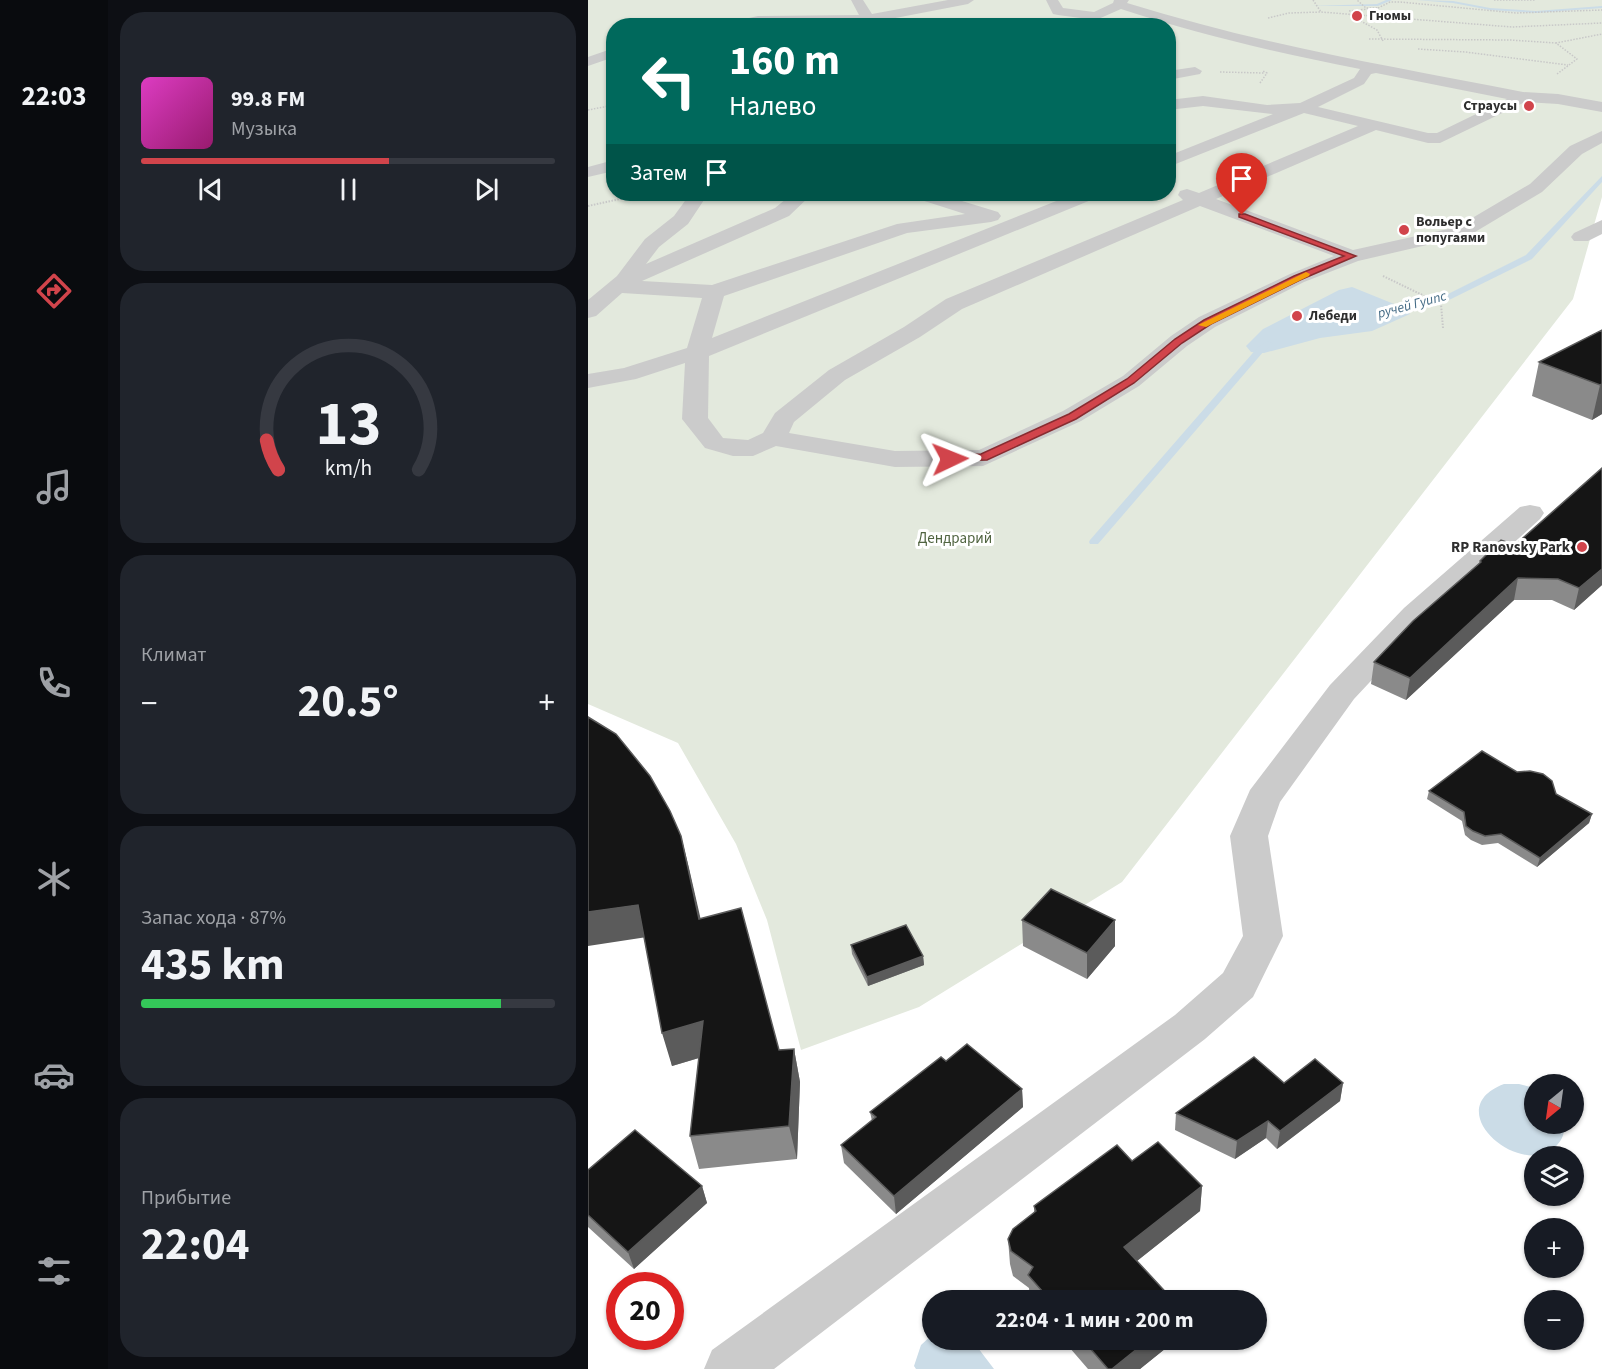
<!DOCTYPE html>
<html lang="ru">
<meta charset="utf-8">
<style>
body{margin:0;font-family:"Source Sans 3",sans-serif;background:#20242c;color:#f1f3f6;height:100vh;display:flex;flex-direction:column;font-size:22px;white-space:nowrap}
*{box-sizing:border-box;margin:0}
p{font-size:20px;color:#9ea1a6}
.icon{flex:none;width:33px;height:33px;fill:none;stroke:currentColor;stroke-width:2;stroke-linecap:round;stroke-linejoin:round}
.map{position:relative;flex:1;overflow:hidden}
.sheet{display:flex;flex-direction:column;gap:12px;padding:12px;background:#0d0f14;width:480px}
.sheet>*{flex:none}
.guide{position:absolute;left:18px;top:18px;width:570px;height:183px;border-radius:24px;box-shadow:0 2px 4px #0004;background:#00695c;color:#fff;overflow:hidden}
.needle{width:39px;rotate:209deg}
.buttons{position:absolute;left:936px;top:1074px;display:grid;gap:12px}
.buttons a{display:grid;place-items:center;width:60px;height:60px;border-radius:50%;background:#171b24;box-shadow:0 2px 4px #0004;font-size:30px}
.speed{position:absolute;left:18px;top:1272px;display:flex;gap:12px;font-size:30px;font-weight:700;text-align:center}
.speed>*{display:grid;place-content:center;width:78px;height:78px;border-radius:50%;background:#171b24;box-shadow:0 2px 4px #0004;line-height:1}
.speed .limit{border:9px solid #d22;background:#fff;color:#111}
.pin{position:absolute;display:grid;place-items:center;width:51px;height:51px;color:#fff;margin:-62px -26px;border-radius:50% 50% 50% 0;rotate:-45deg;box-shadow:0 0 6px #0007}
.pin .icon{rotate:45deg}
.me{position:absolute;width:66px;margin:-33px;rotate:88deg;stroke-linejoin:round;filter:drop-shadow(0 0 4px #0008)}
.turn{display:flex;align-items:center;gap:21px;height:126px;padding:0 24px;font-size:27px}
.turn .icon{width:78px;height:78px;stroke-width:2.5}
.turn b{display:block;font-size:42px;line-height:51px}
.then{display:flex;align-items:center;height:57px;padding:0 24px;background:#0003;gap:12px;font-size:22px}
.big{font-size:45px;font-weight:700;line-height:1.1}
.sheet .widget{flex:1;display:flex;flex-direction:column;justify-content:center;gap:9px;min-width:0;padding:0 21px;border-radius:24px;background:#20242c}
.sheet .dial{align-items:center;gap:0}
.dial svg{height:156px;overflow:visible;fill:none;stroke:#363941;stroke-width:7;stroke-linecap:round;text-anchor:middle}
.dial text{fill:#f1f3f6;stroke:none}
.song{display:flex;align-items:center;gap:18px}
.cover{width:72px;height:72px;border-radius:9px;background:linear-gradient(135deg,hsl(310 70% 55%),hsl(320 70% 35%))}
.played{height:6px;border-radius:3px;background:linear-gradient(90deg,#d1444b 60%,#363941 60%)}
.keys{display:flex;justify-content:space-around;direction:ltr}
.heat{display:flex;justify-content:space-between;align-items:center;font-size:33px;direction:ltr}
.charge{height:9px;border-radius:4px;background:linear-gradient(90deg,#34c759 87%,#363941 0)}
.trip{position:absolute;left:334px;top:1290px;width:345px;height:60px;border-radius:30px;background:#171b24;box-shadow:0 2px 4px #0004;font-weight:700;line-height:60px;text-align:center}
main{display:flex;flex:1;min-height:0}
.tab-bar{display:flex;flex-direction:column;width:108px;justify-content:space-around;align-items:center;background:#090b0e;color:#9ea1a6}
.tab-bar .icon{width:42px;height:42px}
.tab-bar .selected{color:#d1444b}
.tab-bar b{font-size:27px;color:#f1f3f6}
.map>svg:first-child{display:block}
.green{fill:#e3e9dd;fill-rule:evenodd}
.water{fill:#cbdce7}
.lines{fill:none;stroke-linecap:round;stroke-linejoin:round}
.stream{fill:#cbdce7;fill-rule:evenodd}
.path-far1{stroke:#c8c8c8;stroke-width:1.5;stroke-dasharray:1.5 1.5;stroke-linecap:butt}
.path{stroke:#c8c8c8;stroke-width:2;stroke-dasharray:1.5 1.5;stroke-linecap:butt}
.minor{fill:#cbcbcb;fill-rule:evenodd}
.wall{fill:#8a8a8a}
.shaded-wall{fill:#5b5b5b}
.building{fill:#151515;stroke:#5b5b5b;stroke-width:1.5}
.route{fill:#d1444b;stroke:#882c31;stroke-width:1.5}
.slow{fill:#f59e0b}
.poi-dot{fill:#d1444b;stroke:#fff;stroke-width:2}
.labels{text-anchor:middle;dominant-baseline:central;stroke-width:6;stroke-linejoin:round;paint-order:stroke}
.far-poi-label{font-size:14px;font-weight:bold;fill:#2e2e2e;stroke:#fff;text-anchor:start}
.far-water-label{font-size:14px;font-style:italic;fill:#456c86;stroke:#fff}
.park-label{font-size:15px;fill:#506440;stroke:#fff}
.poi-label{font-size:15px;font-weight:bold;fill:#2e2e2e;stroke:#fff;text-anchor:end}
</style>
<main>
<nav class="tab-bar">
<b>22:03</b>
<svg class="icon selected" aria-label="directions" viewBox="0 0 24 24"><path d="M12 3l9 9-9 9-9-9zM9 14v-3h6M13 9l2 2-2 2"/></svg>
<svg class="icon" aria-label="music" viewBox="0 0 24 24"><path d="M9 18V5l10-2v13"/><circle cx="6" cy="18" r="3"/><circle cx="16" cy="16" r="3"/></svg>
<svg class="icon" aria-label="phone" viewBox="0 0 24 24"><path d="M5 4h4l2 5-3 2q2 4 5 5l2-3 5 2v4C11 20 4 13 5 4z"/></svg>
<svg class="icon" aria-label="climate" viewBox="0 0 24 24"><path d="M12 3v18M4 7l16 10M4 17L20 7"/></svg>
<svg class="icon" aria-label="car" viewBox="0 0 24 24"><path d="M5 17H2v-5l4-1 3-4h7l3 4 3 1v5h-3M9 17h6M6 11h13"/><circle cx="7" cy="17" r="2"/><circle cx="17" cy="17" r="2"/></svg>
<svg class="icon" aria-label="filters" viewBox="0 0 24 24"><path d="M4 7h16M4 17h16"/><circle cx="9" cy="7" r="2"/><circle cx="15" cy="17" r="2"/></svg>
</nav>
<section class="sheet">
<div class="widget">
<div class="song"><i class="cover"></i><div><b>99.8 FM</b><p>Музыка</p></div></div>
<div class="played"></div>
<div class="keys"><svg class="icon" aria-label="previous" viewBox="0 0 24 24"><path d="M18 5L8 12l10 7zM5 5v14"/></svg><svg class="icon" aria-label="pause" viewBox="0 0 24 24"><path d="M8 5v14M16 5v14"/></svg><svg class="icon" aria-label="next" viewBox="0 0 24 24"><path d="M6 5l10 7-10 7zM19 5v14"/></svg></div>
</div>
<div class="widget dial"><svg viewBox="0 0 100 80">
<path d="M14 69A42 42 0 1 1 86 69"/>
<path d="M14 69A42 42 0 0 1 8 54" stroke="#d1444b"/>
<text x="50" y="56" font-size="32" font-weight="700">13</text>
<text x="50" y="72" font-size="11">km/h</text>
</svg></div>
<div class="widget"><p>Климат</p>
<div class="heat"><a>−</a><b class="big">20.5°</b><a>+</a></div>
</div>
<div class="widget"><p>Запас хода · 87%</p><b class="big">435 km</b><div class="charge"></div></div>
<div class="widget"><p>Прибытие</p><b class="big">22:04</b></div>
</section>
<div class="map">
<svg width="1014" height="1369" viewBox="0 0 1014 1369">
<rect width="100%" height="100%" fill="#fff"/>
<path class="green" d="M0,0H1014V197L985,299L534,882L331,1007L213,1050L179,920L148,844L90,743L0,704ZM26,26H580V194H26Z"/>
<path class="water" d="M764,287L811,306L822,314L784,331L732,338L676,353L663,352L658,346L675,329L751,290Z
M916,1084H931L946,1088V1124H976C977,1134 974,1141 966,1148C931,1178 850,1109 916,1084Z
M345,1334V1340H384L406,1369H328L326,1366L333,1345Z"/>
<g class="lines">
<path class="stream" d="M798,0H804L790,6H722L789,4Z
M828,0L865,1L902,8L948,11L1014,6V8L948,13L902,10L865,3Z
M1014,176V182L944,259L859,301L799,312L795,310L854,297L938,255Z
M679,341L686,343L676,351L510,544H502L501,542L502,540L670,347Z"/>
<path class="path-far1" d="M725,0L733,12
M906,0H948
M790,8L802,2H812L928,13L1014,10
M761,11L790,8H778L769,0
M762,15L789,30L795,41
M680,18L701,13L733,12L924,27L1014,23
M781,39L922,40L968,43
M830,49L877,52L980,65
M632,72L676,73
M969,74L989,59L968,43L1014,34
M672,83L679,73L675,71
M0,110L26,105"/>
<path class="path" d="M0,206L32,199L76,194
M795,276L853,304L855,328"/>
<path class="minor" d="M263,0H275L284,14L360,0H386L380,4L297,20L309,26H287L279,23L138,26L139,23L170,16L271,15Z
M458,0H470L475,8L506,12L525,3L526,0H541L539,3C670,44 801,66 935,92L970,94L1014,102V112L970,104L937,102L852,143H840L788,130L628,199L765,250L869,227L942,184L982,146L1014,131V143L994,154L954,192L882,235L770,261L716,282L627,327L599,346L551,386L493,421L395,466L307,467L188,446L165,456H145L117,448L94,419L97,363L48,379L0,388V374L36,368L99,348L114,298L34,293L8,316L0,318V300L29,276L57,239L86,216L102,194H120L100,224L71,247L58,264L187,208L204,194H224L201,216L54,281L124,285L309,224L377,214L327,198L325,194H351L410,212L413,216L410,220L403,222L319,233L136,296L124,338L486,194H510L508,198L121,356L120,418L135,438L160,440L175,433L187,413L241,370L316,327L358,299L595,200L590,195L592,191L599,189L611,193L770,126L716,113L580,167V156L685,114L615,106L580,110V100L615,96L679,105L712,103L766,78L772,69C691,53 612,35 533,9L508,20L470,15L465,14ZM788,73L919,99L849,133H840L730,107L776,84L783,74ZM612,206L746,256L702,274L611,317L583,336L535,376L475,411L391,450L307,451L201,433L206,422L257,380L332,337L374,309Z
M26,48V57L0,66V57Z
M607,67L614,71L612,74L580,80V71Z
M26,160V171L0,177V167Z
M1014,220V234L1000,241H986L983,237L986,233Z
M942,505L952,507L956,513L952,519L838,622L766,699L692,802L680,836L695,936L665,997L617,1039L186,1369H116L124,1350L587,1015L635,973L655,936L642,836L662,790L742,685L816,608L932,507Z"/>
</g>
<path class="wall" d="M1014,330V414L1004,420L944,396L951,362Z
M892,561L1014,585L986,610L964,600H926L818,700L783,684L786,662L891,564Z
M841,791L968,794L1004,814L1001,823L949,867L910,843L894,845L883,840L877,835L874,821L839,799Z
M93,836L112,919L191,1050L206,1049L212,1082L209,1159L111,1169L102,1136L111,1058L84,1066L56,938Z
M434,920L527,946L499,979L435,946Z
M263,945L335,956L336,965L280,986L264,954Z
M358,1061L434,1089L435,1107L308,1214L256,1163L253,1145L284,1121L282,1112Z
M696,1083H755L752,1101L689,1149L678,1138L647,1159L587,1130L588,1113Z
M544,1161L614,1186L612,1211L549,1261L585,1300H442L441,1288L425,1276L422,1264L420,1239L446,1213V1206Z
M0,1170L114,1186L119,1203L46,1269L0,1227Z
M475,1340H588L552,1369H500Z"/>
<path class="shaded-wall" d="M1014,384V414L1004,420L1012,385Z
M1014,569V585L986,610L991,588Z
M930,578L926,600L818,700L822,678Z
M1004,814L1001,823L949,867L952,858Z
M93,836L101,868L120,951L111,919Z
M50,905L59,937L0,946V912Z
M527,920V946L499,979V953Z
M335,956L336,965L280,986L279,977Z
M115,1021L124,1054L84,1066L74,1033Z
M206,1049L212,1082L209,1159L201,1126Z
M755,1083L752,1101L689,1149L692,1131Z
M434,1089L435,1107L308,1214L306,1196Z
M680,1121L678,1138L647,1159L649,1141Z
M114,1186L119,1203L46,1269L40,1252Z
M614,1186L612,1211L535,1272L536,1247Z
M560,1340H588L552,1369H524Z"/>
<path class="building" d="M1014,330V384L1012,385L951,362Z
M1014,468V569L991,588L970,579L930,578L822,678L786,662L825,621L893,562L892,561L913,540L927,545Z
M0,717L28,734L62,776L82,811L93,836L111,919L153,908L191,1050L206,1049L201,1126L102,1136L115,1021L74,1033L50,905L0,912Z
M894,751L929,772L942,771L955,774L964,781L968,794L1004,814L952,858L913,834L897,836L885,831L878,826L876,812L841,791Z
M463,889L527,920L499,953L434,920Z
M318,925L335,956L279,977L263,945Z
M379,1044L434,1089L306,1196L253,1145L288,1117L282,1112L353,1057L358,1061Z
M666,1057L696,1083L727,1059L755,1083L692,1131L680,1121L649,1141L588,1113Z
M47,1130L114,1186L40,1252L0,1215V1170Z
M570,1142L614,1186L536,1247L585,1300H462L440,1275L445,1267L423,1251L420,1239L425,1229L448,1211L446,1206L529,1145L544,1161Z
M495,1340H560L524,1369H520Z"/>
<path class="route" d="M651,214H657L768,256L712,280L623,324L594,343L546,383L488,419L399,460L358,461L357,459L362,456L393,454L481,414L539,379L587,339L616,320L706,276L756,256L651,217Z"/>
<path class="slow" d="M718,272L722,274L721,276L618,327L610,325Z"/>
<g class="poi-dot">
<circle cx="769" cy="16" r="6"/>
<circle cx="941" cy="106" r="6"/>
<circle cx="816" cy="230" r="6"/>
<circle cx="709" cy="316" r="6"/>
<circle cx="994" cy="547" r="6"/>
</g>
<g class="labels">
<g class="far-poi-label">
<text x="781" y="16">Гномы</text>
<text x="929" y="106" text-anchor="end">Страусы</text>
<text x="828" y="222">Вольер с<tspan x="828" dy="16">попугаями</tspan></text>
<text x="721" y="316">Лебеди</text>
</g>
<g class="far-water-label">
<text transform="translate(824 305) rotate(-15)">ручей Гуипс</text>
</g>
<g class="park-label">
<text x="367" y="538">Дендрарий</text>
</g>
<g class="poi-label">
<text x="982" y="547">RP Ranovsky Park</text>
</g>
</g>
</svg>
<div class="buttons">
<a><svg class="needle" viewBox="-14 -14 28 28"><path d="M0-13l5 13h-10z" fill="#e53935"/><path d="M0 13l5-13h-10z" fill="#9ea1a6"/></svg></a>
<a><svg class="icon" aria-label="layers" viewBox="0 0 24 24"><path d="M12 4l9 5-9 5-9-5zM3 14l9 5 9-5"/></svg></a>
<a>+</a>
<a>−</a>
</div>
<div class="speed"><div class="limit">20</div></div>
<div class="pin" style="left:654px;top:215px;background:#d93025"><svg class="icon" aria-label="arrive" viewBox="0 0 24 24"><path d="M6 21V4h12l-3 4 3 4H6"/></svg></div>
<svg class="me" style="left:362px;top:459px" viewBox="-20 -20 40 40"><path d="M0-17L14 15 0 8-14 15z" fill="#d1444b" stroke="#fff" stroke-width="4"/></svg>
<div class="trip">22:04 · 1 мин · 200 m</div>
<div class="guide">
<div class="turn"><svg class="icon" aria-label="left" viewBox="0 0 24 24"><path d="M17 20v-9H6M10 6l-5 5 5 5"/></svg><div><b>160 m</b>Налево</div></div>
<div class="then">Затем<svg class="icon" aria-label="arrive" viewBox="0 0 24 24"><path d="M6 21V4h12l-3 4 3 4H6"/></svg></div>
</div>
</div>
</main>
